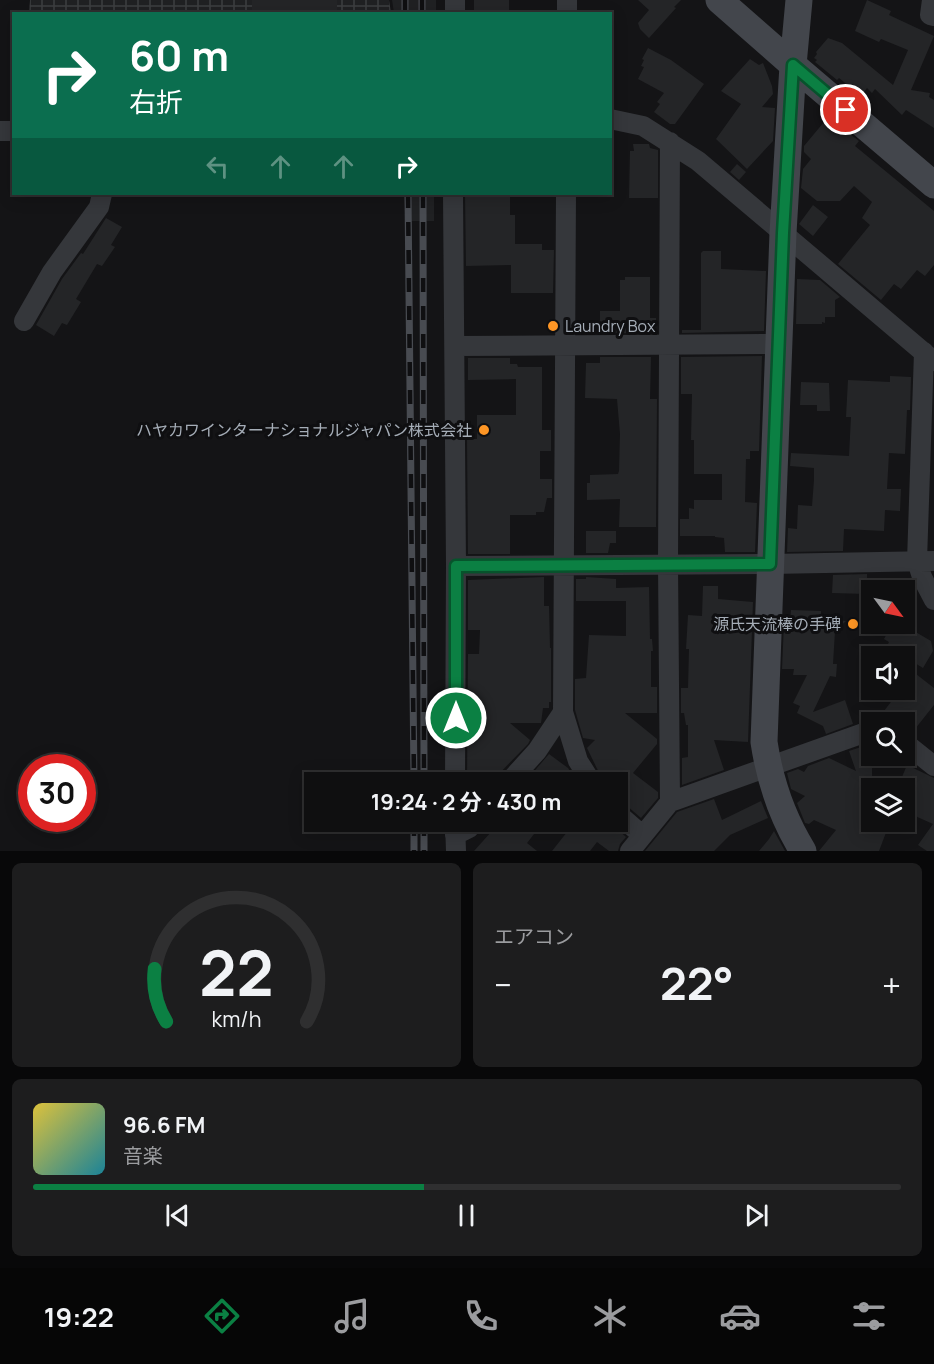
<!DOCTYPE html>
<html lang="ja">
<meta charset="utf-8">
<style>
body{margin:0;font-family:Manrope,"Noto Sans JP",sans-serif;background:#1d1d1e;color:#f1f3f6;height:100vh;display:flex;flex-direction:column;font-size:22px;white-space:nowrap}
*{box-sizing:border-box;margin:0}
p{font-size:20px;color:#9b9c9f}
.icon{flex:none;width:33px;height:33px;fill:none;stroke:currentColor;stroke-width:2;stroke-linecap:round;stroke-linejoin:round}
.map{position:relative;height:851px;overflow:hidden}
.sheet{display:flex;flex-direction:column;gap:12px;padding:12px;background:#080809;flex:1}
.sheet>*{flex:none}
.top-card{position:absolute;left:12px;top:12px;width:600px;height:183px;border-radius:0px;box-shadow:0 3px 15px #0003,0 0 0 2px #2f2f30;background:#0b6e4f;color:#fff;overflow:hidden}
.needle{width:39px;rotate:123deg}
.fabs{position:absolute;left:861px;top:580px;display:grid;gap:12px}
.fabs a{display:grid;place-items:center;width:54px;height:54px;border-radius:0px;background:#0f0f10;box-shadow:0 3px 15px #0003,0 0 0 2px #2f2f30;font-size:30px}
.speed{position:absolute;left:18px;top:754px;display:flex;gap:12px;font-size:30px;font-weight:700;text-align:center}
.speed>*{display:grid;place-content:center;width:78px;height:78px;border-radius:50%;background:#0f0f10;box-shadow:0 3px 15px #0003,0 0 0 2px #2f2f30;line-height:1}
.speed .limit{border:9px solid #d22;background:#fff;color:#111}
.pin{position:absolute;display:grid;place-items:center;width:51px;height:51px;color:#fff;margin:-26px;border:3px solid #fff;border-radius:50%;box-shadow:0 2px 6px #0007}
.me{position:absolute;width:66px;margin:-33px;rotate:0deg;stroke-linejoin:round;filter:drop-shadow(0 0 4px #0008)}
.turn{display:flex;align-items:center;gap:21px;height:126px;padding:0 18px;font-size:27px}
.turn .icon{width:78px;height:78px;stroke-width:2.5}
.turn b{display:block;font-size:42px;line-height:51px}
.lanes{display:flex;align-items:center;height:57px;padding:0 18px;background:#0003;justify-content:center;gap:30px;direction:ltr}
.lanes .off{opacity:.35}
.big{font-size:45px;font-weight:700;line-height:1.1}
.sheet .tile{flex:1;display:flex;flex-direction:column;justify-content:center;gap:9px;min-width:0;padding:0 21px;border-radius:9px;background:#1d1d1e}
.sheet .dial{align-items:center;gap:0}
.dial svg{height:156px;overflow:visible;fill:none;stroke:#2f2f30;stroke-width:7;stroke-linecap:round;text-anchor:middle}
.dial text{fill:#f1f3f6;stroke:none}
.song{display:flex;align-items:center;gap:18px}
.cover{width:72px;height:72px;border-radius:9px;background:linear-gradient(135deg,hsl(50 70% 55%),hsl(190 70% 35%))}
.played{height:6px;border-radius:3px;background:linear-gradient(90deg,#0b8043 45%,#2f2f30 45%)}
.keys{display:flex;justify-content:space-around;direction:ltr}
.heat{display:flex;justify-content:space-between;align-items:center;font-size:33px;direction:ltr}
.sheet .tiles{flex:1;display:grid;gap:12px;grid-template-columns:1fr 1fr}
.tile:last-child{grid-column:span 2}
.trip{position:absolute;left:304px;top:772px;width:324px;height:60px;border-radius:0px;background:#0f0f10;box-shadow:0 3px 15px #0003,0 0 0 2px #2f2f30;font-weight:700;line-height:60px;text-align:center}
.tabs{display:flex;height:96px;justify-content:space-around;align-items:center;background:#060606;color:#9b9c9f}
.tabs .icon{width:42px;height:42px}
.tabs .active{color:#0b8043}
.tabs b{font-size:27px;color:#f1f3f6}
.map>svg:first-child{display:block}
.built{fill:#202123}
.industrial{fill:url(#industrial-grid)}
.building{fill:#242527}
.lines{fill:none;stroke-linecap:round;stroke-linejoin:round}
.street{stroke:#35373b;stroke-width:20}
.secondary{stroke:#43464c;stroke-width:27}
.rail-casing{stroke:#484b51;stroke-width:7}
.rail{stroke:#0f0f11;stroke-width:4.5;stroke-dasharray:14;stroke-linecap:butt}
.route-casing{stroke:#07532c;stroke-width:15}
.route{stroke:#0b8043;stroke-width:10}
.poi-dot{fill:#fe9625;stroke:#0f0f11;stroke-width:2}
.labels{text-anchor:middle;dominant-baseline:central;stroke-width:6;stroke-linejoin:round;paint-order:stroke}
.poi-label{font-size:16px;fill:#a5adb7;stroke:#0f0f11;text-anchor:end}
</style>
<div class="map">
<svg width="934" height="851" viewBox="0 0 934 851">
<defs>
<pattern id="industrial-grid" width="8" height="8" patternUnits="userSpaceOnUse" patternTransform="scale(1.5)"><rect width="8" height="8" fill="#202123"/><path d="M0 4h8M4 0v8" fill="none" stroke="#3d3f41"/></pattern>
</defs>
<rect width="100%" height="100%" fill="#141416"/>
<path class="built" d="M392,0H436V13H394Z
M404,194H434V221H406Z"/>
<path class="industrial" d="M30,0H389L391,13L29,14Z"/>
<path class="building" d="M252,0H337V14H252Z
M474,0H509V14H474Z
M638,0H681L674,7L676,8L649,38L640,29L638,23L649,10Z
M867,0L891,11L889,15L934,36L911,90L930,93L929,97L934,100V128L906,110L902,115L875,89L872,93L867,88L861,96L839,78L837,80L815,62L817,60L814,58L817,54L816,52L828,38L842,43L893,85L908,50L881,39L879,42L855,31Z
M648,48L671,60L704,84L675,124H670L654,112L660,104L657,102L664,93L638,79L644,67L641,66L644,60L642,59Z
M750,59L759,65L763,63L772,86L773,94L762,107L775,108L773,141L747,169L716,139L741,104L721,91Z
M824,122L837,133L842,128L859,141L855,146L934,211V265L925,276L917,270L901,289L894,284L881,300L838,264L870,225L862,218L872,202L854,186L840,201H817L801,188L803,169L811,159L804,152V146Z
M633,144H649L650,148L658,150V198H629L630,151H634Z
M737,164L746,172L739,180L730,172Z
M465,194H510V215H515V244H542V250H554L553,293H511V265L466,266Z
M813,205L828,217L813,236L799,224Z
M106,218L122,227L111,245L115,247L102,266L97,264L76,299L81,302L67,325L62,323L54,336L36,325L62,279L81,253L83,254Z
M703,251H721V269L766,271L764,331L682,333V330H701V253Z
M625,277H650V318H656V333H600V311H620V280H625Z
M797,279L820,280L840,297L835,300V317H825V323L822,322V324H796Z
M762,356L759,451H750V459H746L745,502L757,503L755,552H725L724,538L715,537V536H680V519H689V508L694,509V500H722V474H694V440H691L692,394H681V357Z
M600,357H651L650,399H657L656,527H619L620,499L587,500V483H590V475L618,474L619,471L620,434L617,399L585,398L586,363H600Z
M468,358H510V364H517L518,367H542V430H551V451H540V479H552V498H547L544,512H536V515H510V554H468L467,439H477V415H516V379L468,380Z
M890,376L911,377L910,410H907L905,454L889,453L887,489H901L900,511L885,510L884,531L844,529L843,551L787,552L788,528L797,529L798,505L812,506L814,480V468L790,466L791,453L849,456L851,417H846L848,380L890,382Z
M801,382L829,383L830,411H817V405H800Z
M586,531H616V543H610L608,553H586Z
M867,574V594L832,593L833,575Z
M544,577V606H549L550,648H551V702H549V708H543L541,723H510L530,740L528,744L490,783H467L468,654H479L480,630H468V580Z
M586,577L616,579V588L649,587L650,639H652L653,651H651V687H657V713H625L657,739V744L633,773L658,792V798L641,818L626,805L618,802V783H604L587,748L595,740L583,738L575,710V679L586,678L589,635L626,636V601H576V579H586Z
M703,586H718V599L753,602L748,742L714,740L724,770L682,785V758L688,757V725H686L684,713H681V688H688L689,649H686L688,615L702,616Z
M791,610L821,611V619L846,621L835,631L833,664H837L836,677L830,676L813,712L845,700L853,724L826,734L823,726L797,713L800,706L793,703L807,675H793L794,669H782L784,623H790Z
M892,624H902L931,641L933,651L923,668L887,646L889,642L884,639Z
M916,674L934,688V705L915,729L881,715L900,690H904V683L910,676Z
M872,743V822H890L879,851H819L836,830L814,820L809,824L805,823L797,803L805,796L791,789L787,773L798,769L804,772L808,766L829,758L856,771L849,751L861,747L863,753L867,745Z
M549,754L568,768L578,783H542L531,775Z
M907,765L934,778V851H927L918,845L933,824L904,811V789H897Z
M714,799L722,820L761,801L768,818L730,835L714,851H645L677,812Z
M500,822H529L538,829L527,843L537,851H474Z
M575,822H609L626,837L620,844L618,851H609L597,842L590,851H552Z
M774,831L785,851H759L769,839Z"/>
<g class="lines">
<path class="street" d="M932,0L930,15L934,16
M455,14V0
M567,14V0
M610,119L643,126L698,161L934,361
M0,131H14
M670,142L668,564L670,802
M453,194L456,566L455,783
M566,194L563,712L578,761L592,783
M24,321L52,272L99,207L102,194
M455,346L779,344
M924,352L917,561L922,577L934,600
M456,566L770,564L934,561
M904,742L934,766
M508,783L537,751L563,712
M618,814L642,835
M455,822L456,851
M455,835L469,828L474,822
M630,851L670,802L872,730"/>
<path class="secondary" d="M719,0L793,65L934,185
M799,0L793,65L783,233L764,742C770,782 782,817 803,851"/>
<g class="rail-casing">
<path id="rail" d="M405,0V14
M422,0V14
M408,194L414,783
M423,194L424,783
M414,822V851
M424,822V851"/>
</g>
<use href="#rail" class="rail"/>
</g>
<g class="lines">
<g class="route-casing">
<path id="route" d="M456,718V566L770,564L783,233L793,65L846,110"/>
</g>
<use href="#route" class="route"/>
</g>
<g class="poi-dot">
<circle cx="553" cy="326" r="6"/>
<circle cx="484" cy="430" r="6"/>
<circle cx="853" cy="624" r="6"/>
</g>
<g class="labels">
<g class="poi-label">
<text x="565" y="326" text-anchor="start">Laundry Box</text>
<text x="472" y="430">ハヤカワインターナショナルジャパン株式会社</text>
<text x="841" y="624">源氏天流棒の手碑</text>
</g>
</g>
</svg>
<div class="fabs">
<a><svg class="needle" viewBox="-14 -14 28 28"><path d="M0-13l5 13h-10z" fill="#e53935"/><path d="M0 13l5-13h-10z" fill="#9b9c9f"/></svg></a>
<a><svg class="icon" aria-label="sound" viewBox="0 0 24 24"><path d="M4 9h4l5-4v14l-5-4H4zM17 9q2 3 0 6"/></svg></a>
<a><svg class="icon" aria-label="search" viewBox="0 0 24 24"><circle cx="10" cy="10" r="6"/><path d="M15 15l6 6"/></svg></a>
<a><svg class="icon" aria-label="layers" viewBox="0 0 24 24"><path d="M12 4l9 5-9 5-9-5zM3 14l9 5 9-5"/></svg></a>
</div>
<div class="speed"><div class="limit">30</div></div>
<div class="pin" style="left:846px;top:110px;background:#d93025"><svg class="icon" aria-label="arrive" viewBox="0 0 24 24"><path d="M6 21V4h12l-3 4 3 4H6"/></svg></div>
<svg class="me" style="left:456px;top:718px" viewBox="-20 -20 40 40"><circle r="17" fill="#0b8043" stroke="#fff" stroke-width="3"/><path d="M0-11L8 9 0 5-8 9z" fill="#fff"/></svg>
<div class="trip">19:24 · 2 分 · 430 m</div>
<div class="top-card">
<div class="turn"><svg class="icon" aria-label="right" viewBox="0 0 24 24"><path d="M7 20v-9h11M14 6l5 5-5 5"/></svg><div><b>60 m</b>右折</div></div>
<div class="lanes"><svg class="icon off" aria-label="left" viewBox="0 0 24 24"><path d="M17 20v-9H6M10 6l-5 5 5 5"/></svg><svg class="icon off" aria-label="ahead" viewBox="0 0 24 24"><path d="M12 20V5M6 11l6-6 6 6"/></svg><svg class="icon off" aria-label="ahead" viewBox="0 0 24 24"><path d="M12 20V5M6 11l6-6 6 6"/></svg><svg class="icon" aria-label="right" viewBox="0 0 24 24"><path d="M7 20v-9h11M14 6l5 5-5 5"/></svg></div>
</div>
</div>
<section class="sheet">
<div class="tiles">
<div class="tile dial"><svg viewBox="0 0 100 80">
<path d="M14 69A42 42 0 1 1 86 69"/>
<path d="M14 69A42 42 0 0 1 8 42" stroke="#0b8043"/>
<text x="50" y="56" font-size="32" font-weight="700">22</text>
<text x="50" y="72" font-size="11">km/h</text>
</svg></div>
<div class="tile"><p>エアコン</p>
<div class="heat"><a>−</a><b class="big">22°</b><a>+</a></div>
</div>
<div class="tile">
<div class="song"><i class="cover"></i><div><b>96.6 FM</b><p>音楽</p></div></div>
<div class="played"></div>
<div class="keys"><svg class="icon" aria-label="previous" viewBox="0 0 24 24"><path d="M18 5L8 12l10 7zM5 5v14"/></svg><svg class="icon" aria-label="pause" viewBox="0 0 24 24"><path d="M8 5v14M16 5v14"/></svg><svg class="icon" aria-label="next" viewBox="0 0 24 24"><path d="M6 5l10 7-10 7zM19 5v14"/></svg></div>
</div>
</div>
</section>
<nav class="tabs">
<b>19:22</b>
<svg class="icon active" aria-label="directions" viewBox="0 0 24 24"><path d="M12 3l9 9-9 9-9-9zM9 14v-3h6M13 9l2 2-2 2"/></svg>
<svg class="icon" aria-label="music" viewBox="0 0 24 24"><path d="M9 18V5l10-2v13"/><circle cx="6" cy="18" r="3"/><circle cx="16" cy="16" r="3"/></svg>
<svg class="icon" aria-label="phone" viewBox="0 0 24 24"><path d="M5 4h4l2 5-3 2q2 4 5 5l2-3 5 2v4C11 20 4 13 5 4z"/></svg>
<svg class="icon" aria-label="climate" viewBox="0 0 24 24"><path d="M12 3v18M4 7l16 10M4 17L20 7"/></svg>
<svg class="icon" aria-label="car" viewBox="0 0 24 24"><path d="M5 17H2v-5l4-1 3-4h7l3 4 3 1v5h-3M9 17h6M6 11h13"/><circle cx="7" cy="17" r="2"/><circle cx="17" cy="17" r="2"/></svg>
<svg class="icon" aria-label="filters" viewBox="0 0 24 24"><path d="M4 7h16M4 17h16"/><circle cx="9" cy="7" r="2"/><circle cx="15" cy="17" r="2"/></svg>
</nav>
